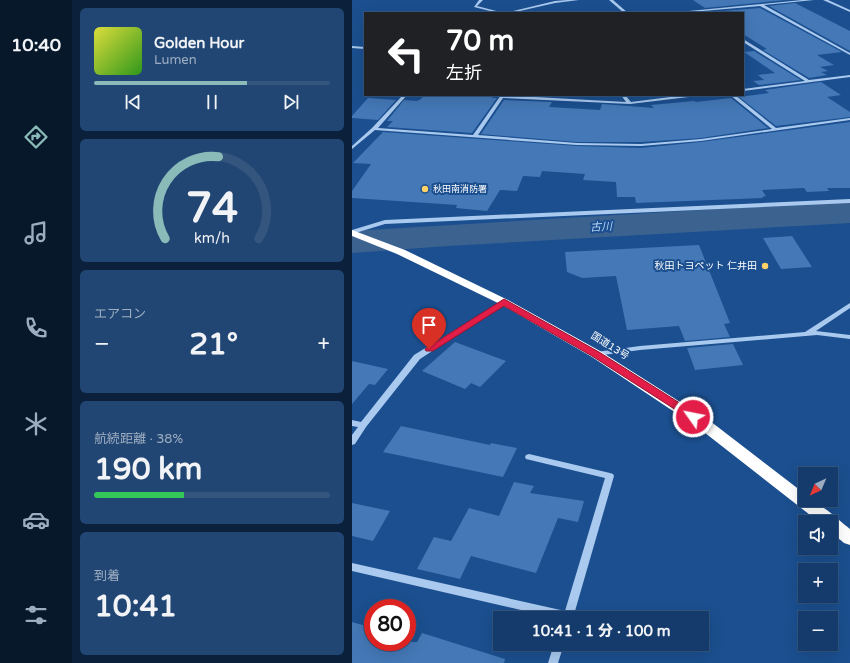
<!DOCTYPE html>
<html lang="ja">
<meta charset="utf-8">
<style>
body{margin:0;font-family:"Varela Round","Noto Sans JP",sans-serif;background:#214673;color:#f1f3f6;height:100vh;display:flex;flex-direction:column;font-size:15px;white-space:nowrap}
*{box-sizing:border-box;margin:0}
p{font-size:13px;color:#9dadc1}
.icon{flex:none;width:22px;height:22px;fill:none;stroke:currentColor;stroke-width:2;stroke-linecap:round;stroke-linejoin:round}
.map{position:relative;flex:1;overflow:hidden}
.panel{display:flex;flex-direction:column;gap:8px;padding:8px;background:#0b203b;width:280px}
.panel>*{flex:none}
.banner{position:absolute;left:12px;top:12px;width:380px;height:84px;border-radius:0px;box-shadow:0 4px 16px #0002,0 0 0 1px #33557e;background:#202124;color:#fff;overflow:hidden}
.needle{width:26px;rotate:224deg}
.fabs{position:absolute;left:446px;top:467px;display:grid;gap:8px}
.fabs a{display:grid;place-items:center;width:40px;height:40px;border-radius:0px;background:#143b6b;box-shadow:0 4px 16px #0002,0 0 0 1px #33557e;font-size:20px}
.speed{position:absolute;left:12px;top:599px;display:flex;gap:8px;font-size:20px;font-weight:700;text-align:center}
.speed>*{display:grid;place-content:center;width:52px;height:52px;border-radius:50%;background:#143b6b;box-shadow:0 4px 16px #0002,0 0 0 1px #33557e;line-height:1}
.speed .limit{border:6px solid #d22;background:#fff;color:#111}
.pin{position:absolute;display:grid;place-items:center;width:34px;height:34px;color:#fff;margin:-41px -17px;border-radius:50% 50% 50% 0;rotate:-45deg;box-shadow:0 0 4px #0007}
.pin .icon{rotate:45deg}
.me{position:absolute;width:44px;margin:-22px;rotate:303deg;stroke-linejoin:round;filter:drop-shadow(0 0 3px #0008)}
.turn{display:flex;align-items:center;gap:14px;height:84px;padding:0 16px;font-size:18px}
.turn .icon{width:52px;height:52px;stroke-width:2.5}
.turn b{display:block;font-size:28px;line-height:34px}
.big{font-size:30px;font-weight:800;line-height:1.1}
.panel .card{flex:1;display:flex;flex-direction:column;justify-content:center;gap:6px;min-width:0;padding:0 14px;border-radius:6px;background:#214673}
.panel .dial{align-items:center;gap:0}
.dial svg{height:104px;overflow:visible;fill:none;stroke:#33557e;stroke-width:7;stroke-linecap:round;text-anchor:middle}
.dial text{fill:#f1f3f6;stroke:none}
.song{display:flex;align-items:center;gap:12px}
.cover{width:48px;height:48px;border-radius:6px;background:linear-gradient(135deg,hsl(60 70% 55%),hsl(110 70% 35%))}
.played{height:4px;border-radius:2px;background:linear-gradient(90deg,#8bbbb9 65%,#33557e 65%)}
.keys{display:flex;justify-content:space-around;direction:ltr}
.heat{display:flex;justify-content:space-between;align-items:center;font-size:22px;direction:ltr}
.charge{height:6px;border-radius:3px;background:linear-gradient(90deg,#34c759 38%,#33557e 0)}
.trip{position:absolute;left:141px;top:611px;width:216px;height:40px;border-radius:0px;background:#143b6b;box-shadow:0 4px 16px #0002,0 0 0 1px #33557e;font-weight:800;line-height:40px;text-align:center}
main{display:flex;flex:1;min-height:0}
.tab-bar{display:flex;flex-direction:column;width:72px;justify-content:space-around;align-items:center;background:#08182b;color:#9dadc1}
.tab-bar .icon{width:28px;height:28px}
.tab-bar .current{color:#8bbbb9}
.tab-bar b{font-size:18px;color:#f1f3f6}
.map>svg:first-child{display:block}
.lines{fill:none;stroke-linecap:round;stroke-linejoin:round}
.river{fill:#3c6290;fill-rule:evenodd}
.building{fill:#4478b7}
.minor{fill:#a9c9ee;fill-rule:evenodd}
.highway{fill:#fff;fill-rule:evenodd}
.route{fill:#e11d48;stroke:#92132f}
.poi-dot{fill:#ffd166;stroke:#1b4f8f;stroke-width:1.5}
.labels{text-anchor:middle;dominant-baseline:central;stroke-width:4;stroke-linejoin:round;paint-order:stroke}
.far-poi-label{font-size:9px;fill:#fff;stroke:#1b4f8f;text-anchor:start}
.poi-label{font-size:10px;fill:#fff;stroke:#1b4f8f;text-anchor:end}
.street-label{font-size:10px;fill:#fff;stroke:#1b4f8f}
.water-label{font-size:11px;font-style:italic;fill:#b5d3f5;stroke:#1b4f8f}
</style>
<main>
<nav class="tab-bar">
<b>10:40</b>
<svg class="icon current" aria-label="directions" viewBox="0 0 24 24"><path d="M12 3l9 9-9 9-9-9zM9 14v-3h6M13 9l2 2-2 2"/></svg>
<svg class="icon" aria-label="music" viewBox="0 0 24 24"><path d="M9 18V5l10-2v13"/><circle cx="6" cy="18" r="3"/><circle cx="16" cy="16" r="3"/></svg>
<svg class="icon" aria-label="phone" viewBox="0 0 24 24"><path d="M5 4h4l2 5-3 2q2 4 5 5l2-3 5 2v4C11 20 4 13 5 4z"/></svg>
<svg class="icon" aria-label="climate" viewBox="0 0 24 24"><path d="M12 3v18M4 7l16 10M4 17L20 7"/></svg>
<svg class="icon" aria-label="car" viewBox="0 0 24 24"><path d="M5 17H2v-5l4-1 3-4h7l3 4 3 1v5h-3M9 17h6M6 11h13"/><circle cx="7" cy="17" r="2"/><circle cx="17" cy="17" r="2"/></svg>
<svg class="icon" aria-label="filters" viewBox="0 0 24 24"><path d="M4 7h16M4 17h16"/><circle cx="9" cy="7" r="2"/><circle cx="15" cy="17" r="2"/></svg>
</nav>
<section class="panel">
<div class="card">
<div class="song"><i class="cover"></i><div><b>Golden Hour</b><p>Lumen</p></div></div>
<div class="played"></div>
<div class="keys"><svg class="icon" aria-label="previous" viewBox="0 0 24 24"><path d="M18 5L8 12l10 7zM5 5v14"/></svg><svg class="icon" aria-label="pause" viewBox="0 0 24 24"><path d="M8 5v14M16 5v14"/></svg><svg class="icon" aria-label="next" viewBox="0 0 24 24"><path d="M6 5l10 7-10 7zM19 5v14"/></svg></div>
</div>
<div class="card dial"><svg viewBox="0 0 100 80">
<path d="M14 69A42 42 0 1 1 86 69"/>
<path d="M14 69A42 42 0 0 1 55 6" stroke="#8bbbb9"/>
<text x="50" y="56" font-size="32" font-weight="700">74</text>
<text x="50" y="72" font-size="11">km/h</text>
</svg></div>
<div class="card"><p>エアコン</p>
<div class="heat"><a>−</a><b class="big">21°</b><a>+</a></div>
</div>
<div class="card"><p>航続距離 · 38%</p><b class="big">190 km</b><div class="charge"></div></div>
<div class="card"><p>到着</p><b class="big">10:41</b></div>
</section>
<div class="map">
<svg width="498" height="663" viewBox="0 0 498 663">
<rect width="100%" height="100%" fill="#1b4f8f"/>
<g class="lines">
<path class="river" d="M498,201V223L96,246L0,253V231Z"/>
</g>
<path class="building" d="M341,0H434L353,8Z
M443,3L498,31V51L417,6Z
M408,8L490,52L465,55L482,65L468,67L476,71L469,72L475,75L457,78L411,50L415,49L391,34V13L358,12Z
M402,51L449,80L407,85L401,81L412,80L406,75L423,73L392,52Z
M469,82L489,95L475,97L498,112V117L424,126L387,97L417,93L413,90Z
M72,95H142L140,98H145L120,133L35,127L41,121H35L52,100L65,101L69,99Z
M16,98L44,100L26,120L0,118V116Z
M379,98L416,128L349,138L289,142H225L129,134L152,100L200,102L197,107L248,110L250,104L302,108L299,105L342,101L344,102Z
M498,122V188H475L477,191L455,192L452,188L410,190L414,196L410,197L411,198L284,203L283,197H265L264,182L231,180L233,174L190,171L188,177L171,176L165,191L148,190L135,211L104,208L105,205L0,198V191L19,164L1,163L31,132L225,146L289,148L349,142Z
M440,236L460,267L429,269L411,238Z
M347,245L378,323L372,324L378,337L333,341L327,326L275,330L264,276L230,278L215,272L213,252Z
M103,342L154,361L128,387L119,383L113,389L70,371Z
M381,344L391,365L343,370L335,348Z
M0,361L36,369L23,385L17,384L0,404Z
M49,426L138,445L139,443L165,448L151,477L31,452Z
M162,482L182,486L178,493L232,501L226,522L206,518L184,573L119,556L108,579L65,569L82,537L99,541L117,508L147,516Z
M0,503L38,511L21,541L0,536Z
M0,622L21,628V642H65L70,633L153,659L152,663H0Z"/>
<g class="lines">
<path class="minor" d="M127,0H131L125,6L152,13H146L122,7Z
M215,0H227L203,3L159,13H153L203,1Z
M257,0H261L276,13H272Z
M450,0H462L412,5L498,53V55L408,6L328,13H316Z
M471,0H476L498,10V12Z
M391,39L457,80L498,75V77L391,91V89L453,81L391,42Z
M0,46L13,47V49L0,48Z
M51,95H55L26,128L121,135L149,95L274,102L269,95H273L279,102L334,95H347L345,96L278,104L151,98L126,135L225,143L289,144L349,139L420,129L378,95H383L424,128L498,118V120L349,141L289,146L225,145L23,130L0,149V146L20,128Z
M498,199V203L33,224L0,234V230L33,220Z
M152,300L154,301L155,302L154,303L68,359L14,427L3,444L0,445V435L6,427L0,426V420L9,422L62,355Z
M498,303V308L464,331L498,335V339L465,335L288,350L244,356L240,354L244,352L288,346L453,332Z
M177,454L258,473L261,474L262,476L221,618H204L0,571V563L213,611L253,478L174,459L173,457L174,455Z
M202,644H212L206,663H196Z"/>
<path class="highway" d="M0,230L53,250L156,300L248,351L358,421L453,494V500C467,500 486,520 498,529V545L492,543L479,532V522H467L348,429L240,357L148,304L45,254L0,236Z"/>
</g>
<path class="route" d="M152,299L247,352L345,414L346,417L345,419H338L240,356L152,306L81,351H74L73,349Z"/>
<g class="poi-dot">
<circle cx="73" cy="189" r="4"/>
<circle cx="413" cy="266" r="4"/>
</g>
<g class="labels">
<g class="far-poi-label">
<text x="81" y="189">秋田南消防署</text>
</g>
<g class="poi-label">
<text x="405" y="266">秋田トヨペット 仁井田</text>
</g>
<g class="street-label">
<text transform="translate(258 346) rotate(32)">国道13号</text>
</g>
<g class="water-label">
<text transform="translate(249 227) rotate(-3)">古川</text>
</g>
</g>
</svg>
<div class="fabs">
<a><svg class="needle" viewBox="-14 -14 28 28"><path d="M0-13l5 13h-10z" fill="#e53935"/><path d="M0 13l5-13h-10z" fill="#9dadc1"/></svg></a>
<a><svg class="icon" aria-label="sound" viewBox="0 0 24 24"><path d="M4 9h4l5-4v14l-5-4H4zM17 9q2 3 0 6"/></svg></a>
<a>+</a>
<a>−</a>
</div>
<div class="speed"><div class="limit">80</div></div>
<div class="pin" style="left:77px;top:349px;background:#d93025"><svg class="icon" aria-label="arrive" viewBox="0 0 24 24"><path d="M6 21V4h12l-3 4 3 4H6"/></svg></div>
<svg class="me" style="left:341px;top:417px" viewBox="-20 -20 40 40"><circle r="17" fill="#e11d48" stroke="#fff" stroke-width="3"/><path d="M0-11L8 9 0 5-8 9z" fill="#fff"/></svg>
<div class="trip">10:41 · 1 分 · 100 m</div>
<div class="banner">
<div class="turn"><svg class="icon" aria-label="left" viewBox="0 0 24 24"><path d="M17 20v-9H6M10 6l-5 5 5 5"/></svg><div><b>70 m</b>左折</div></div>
</div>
</div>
</main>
